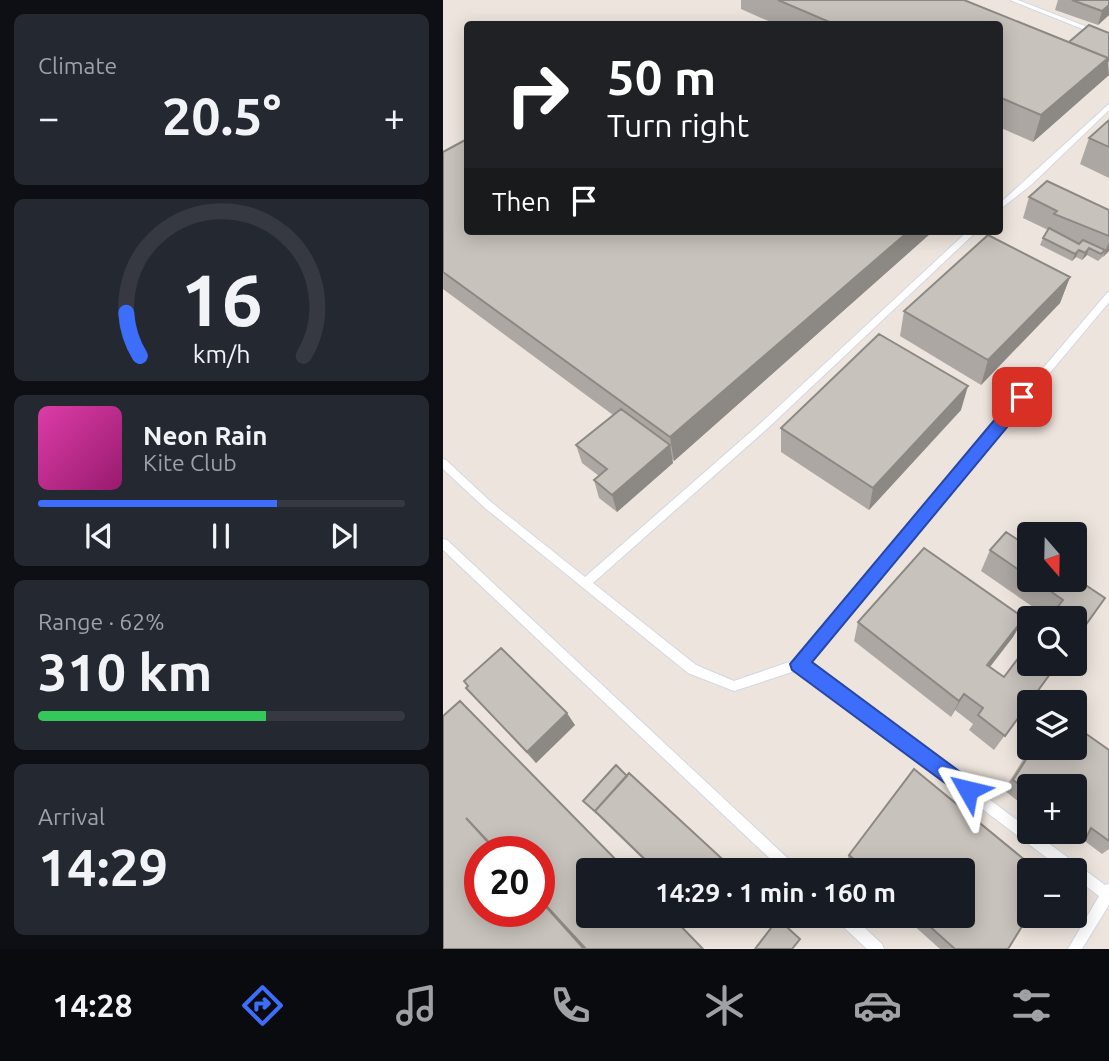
<!DOCTYPE html>
<meta charset="utf-8">
<style>
body{margin:0;font-family:Ubuntu,sans-serif;background:#242831;color:#f1f3f6;height:100vh;display:flex;flex-direction:column;font-size:26px;white-space:nowrap}
*{box-sizing:border-box;margin:0}
p{font-size:23px;color:#9ea1a6}
.icon{flex:none;width:38px;height:38px;fill:none;stroke:currentColor;stroke-width:2;stroke-linecap:round;stroke-linejoin:round}
.map{position:relative;flex:1;overflow:hidden}
.details{display:flex;flex-direction:column;gap:14px;padding:14px;background:#0d0f14;width:443px}
.details>*{flex:none}
.banner{position:absolute;left:21px;top:21px;width:539px;height:214px;border-radius:7px;box-shadow:0 4px 18px #0003;background:#202124;color:#fff;overflow:hidden}
.needle{width:46px;rotate:160deg}
.controls{position:absolute;left:574px;top:522px;display:grid;gap:14px}
.controls a{display:grid;place-items:center;width:70px;height:70px;border-radius:7px;background:#171b24;box-shadow:0 4px 18px #0003;font-size:35px}
.speed{position:absolute;left:21px;top:836px;display:flex;gap:14px;font-size:35px;font-weight:700;text-align:center}
.speed>*{display:grid;place-content:center;width:91px;height:91px;border-radius:50%;background:#171b24;box-shadow:0 4px 18px #0003;line-height:1}
.speed .limit{border:10px solid #d22;background:#fff;color:#111}
.pin{position:absolute;display:grid;place-items:center;width:60px;height:60px;color:#fff;margin:-30px;border-radius:14px;box-shadow:0 4px 10px #0006}
.me{position:absolute;width:77px;margin:-38px;rotate:307deg;stroke-linejoin:round;filter:drop-shadow(0 0 5px #0008)}
.turn{display:flex;align-items:center;gap:24px;height:147px;padding:0 28px;font-size:32px}
.turn .icon{width:91px;height:91px;stroke-width:2.5}
.turn b{display:block;font-size:49px;line-height:60px}
.then{display:flex;align-items:center;height:66px;padding:0 28px;background:#0003;gap:14px;font-size:26px}
.big{font-size:52px;font-weight:700;line-height:1.1}
.details .tile{flex:1;display:flex;flex-direction:column;justify-content:center;gap:10px;min-width:0;padding:0 24px;border-radius:10px;background:#242831}
.details .dial{align-items:center;gap:0}
.dial svg{height:182px;overflow:visible;fill:none;stroke:#363941;stroke-width:7;stroke-linecap:round;text-anchor:middle}
.dial text{fill:#f1f3f6;stroke:none}
.song{display:flex;align-items:center;gap:21px}
.cover{width:84px;height:84px;border-radius:10px;background:linear-gradient(135deg,hsl(320 70% 55%),hsl(320 70% 35%))}
.played{height:7px;border-radius:4px;background:linear-gradient(90deg,#3c6dfb 65%,#363941 65%)}
.keys{display:flex;justify-content:space-around;direction:ltr}
.heat{display:flex;justify-content:space-between;align-items:center;font-size:38px;direction:ltr}
.charge{height:10px;border-radius:5px;background:linear-gradient(90deg,#34c759 62%,#363941 0)}
.trip{position:absolute;left:133px;top:858px;width:399px;height:70px;border-radius:7px;background:#171b24;box-shadow:0 4px 18px #0003;font-weight:700;line-height:70px;text-align:center}
.tabs{display:flex;height:112px;justify-content:space-around;align-items:center;background:#090b0e;color:#9ea1a6}
.tabs .icon{width:49px;height:49px}
.tabs .selected{color:#3c6dfb}
.tabs b{font-size:32px;color:#f1f3f6}
main{display:flex;flex:1;min-height:0}
.map>svg:first-child{display:block}
.lines{fill:none;stroke-linecap:round;stroke-linejoin:round}
.service-casing{stroke:#d2d7e4;stroke-width:2}
.service{fill:#fff;fill-rule:evenodd}
.wall{fill:#aca7a2}
.shaded-wall{fill:#8c8884}
.building{fill:#c8c2bc;stroke:#8c8884;stroke-width:2}
.route{fill:#3c6dfb;stroke:#2747a3;stroke-width:2}
</style>
<main>
<section class="details">
<div class="tile"><p>Climate</p>
<div class="heat"><a>−</a><b class="big">20.5°</b><a>+</a></div>
</div>
<div class="tile dial"><svg viewBox="0 0 100 80">
<path d="M14 69A42 42 0 1 1 86 69"/>
<path d="M14 69A42 42 0 0 1 8 50" stroke="#3c6dfb"/>
<text x="50" y="56" font-size="32" font-weight="700">16</text>
<text x="50" y="72" font-size="11">km/h</text>
</svg></div>
<div class="tile">
<div class="song"><i class="cover"></i><div><b>Neon Rain</b><p>Kite Club</p></div></div>
<div class="played"></div>
<div class="keys"><svg class="icon" aria-label="previous" viewBox="0 0 24 24"><path d="M18 5L8 12l10 7zM5 5v14"/></svg><svg class="icon" aria-label="pause" viewBox="0 0 24 24"><path d="M8 5v14M16 5v14"/></svg><svg class="icon" aria-label="next" viewBox="0 0 24 24"><path d="M6 5l10 7-10 7zM19 5v14"/></svg></div>
</div>
<div class="tile"><p>Range · 62%</p><b class="big">310 km</b><div class="charge"></div></div>
<div class="tile"><p>Arrival</p><b class="big">14:29</b></div>
</section>
<div class="map">
<svg width="667" height="949" viewBox="0 0 667 949">
<rect width="100%" height="100%" fill="#ede5dd"/>
<g class="lines">
<g class="service-casing">
<path id="service" d="M567,0H575L667,36V40Z
M667,103V109L588,185L556,210V204Z
M525,231H534L325,428L150,583L253,665L291,681L352,660L664,293L667,292V301L364,663L586,829V831H589L662,885L667,883V903L639,949H625L656,896L632,878V870H620L355,670L291,691L245,673L42,508L0,469V459L3,460L48,502L142,577L319,422Z
M0,539L4,540L353,866L355,870H339L0,550Z
M392,915H408L439,944L441,949H424L393,920Z"/>
</g>
<use href="#service" class="service"/>
</g>
<path class="wall" d="M298,0H521L666,75L590,142L556,127V24H332L298,9Z
M615,0H666V15L655,25L612,10Z
M666,120V178L637,164L646,138Z
M0,152L24,231H489L488,233L231,461L229,459L230,463L174,512L156,498L151,480L156,476L139,463L133,445L170,415L0,289Z
M586,197L666,210V251L655,261L644,255L639,260L633,257L629,261L597,245L600,238L605,230L580,218Z
M627,277L617,303L538,385L457,336L461,311Z
M518,410L426,510L338,452V428Z
M586,547V579H632V640L606,618L538,571L547,550Z
M581,618L570,637L547,667L561,677L615,663L551,750L526,730L530,724L512,710L508,717L411,641L415,622Z
M23,688L132,725L93,763Z
M588,747H632L666,750V849L659,854L639,839L631,844L615,831H632V786H586V810L561,790Z
M471,769L594,870H586V915L565,949H497L459,915H520V870H409L402,864L406,855Z
M140,801L289,870H211Z"/>
<path class="shaded-wall" d="M666,5V15L655,25L659,11Z
M665,58L666,75L590,142L598,115Z
M466,231H489L488,233L231,461L227,437Z
M666,242V251L660,257Z
M646,248L644,255L639,260L642,253Z
M636,250L633,257L629,261L632,254Z
M627,277L617,303L538,385L545,360Z
M525,386L518,410L426,510L430,488Z
M227,445L230,463L174,512L169,495Z
M581,618L570,637L535,682L544,665Z
M521,694L512,710L508,717L516,701Z
M124,713L132,725L93,763L84,752Z"/>
<path class="building" d="M335,0H521L665,58L598,115L556,97V24H391Z
M629,0H666V5L659,11Z
M646,25L666,33V60L664,62L665,58L626,42Z
M666,120V147L646,138Z
M24,139V231H466L227,437L0,272V152Z
M604,181L666,210V236L611,214L614,211L586,197Z
M606,228L636,244L640,240L662,250L658,254L646,248L642,253L636,250L632,254L600,238Z
M545,235L627,277L545,360L461,311Z
M436,334L525,386L430,488L338,428Z
M178,409L227,445L169,495L151,480L164,469L133,445Z
M563,532L586,547V577L547,550Z
M481,548L581,618L544,665L561,677L586,644V663H615L562,736L535,715L540,708L521,694L516,701L415,622Z
M632,578L662,598L632,640V618H606L620,600L590,579H632Z
M58,648L124,713L84,752L23,688L25,686L21,681Z
M17,701L183,870H145V915H227L260,949H143L96,898V852H55L23,818L54,852H37V912H96V899L141,949H0V716Z
M632,726L666,750V841L648,828L644,836L632,827V786H586V792L570,780L591,747H632Z
M173,765L184,776L152,811L155,814L140,801Z
M471,769L594,870H586V915L565,949H512L474,915H520V870H423L406,855Z
M186,773L289,868L287,870H213L152,811Z
M335,919L357,939L349,949H312Z"/>
<path class="route" d="M579,392L585,393V402L369,662L532,783L535,790L532,798L525,800L349,670L347,664L574,393Z"/>
</svg>
<div class="controls">
<a><svg class="needle" viewBox="-14 -14 28 28"><path d="M0-13l5 13h-10z" fill="#e53935"/><path d="M0 13l5-13h-10z" fill="#9ea1a6"/></svg></a>
<a><svg class="icon" aria-label="search" viewBox="0 0 24 24"><circle cx="10" cy="10" r="6"/><path d="M15 15l6 6"/></svg></a>
<a><svg class="icon" aria-label="layers" viewBox="0 0 24 24"><path d="M12 4l9 5-9 5-9-5zM3 14l9 5 9-5"/></svg></a>
<a>+</a>
<a>−</a>
</div>
<div class="speed"><div class="limit">20</div></div>
<div class="pin" style="left:579px;top:397px;background:#d93025"><svg class="icon" aria-label="arrive" viewBox="0 0 24 24"><path d="M6 21V4h12l-3 4 3 4H6"/></svg></div>
<svg class="me" style="left:525px;top:790px" viewBox="-20 -20 40 40"><path d="M0-17L14 15 0 8-14 15z" fill="#3c6dfb" stroke="#fff" stroke-width="4"/></svg>
<div class="trip">14:29 · 1 min · 160 m</div>
<div class="banner">
<div class="turn"><svg class="icon" aria-label="right" viewBox="0 0 24 24"><path d="M7 20v-9h11M14 6l5 5-5 5"/></svg><div><b>50 m</b>Turn right</div></div>
<div class="then">Then<svg class="icon" aria-label="arrive" viewBox="0 0 24 24"><path d="M6 21V4h12l-3 4 3 4H6"/></svg></div>
</div>
</div>
</main>
<nav class="tabs">
<b>14:28</b>
<svg class="icon selected" aria-label="directions" viewBox="0 0 24 24"><path d="M12 3l9 9-9 9-9-9zM9 14v-3h6M13 9l2 2-2 2"/></svg>
<svg class="icon" aria-label="music" viewBox="0 0 24 24"><path d="M9 18V5l10-2v13"/><circle cx="6" cy="18" r="3"/><circle cx="16" cy="16" r="3"/></svg>
<svg class="icon" aria-label="phone" viewBox="0 0 24 24"><path d="M5 4h4l2 5-3 2q2 4 5 5l2-3 5 2v4C11 20 4 13 5 4z"/></svg>
<svg class="icon" aria-label="climate" viewBox="0 0 24 24"><path d="M12 3v18M4 7l16 10M4 17L20 7"/></svg>
<svg class="icon" aria-label="car" viewBox="0 0 24 24"><path d="M5 17H2v-5l4-1 3-4h7l3 4 3 1v5h-3M9 17h6M6 11h13"/><circle cx="7" cy="17" r="2"/><circle cx="17" cy="17" r="2"/></svg>
<svg class="icon" aria-label="filters" viewBox="0 0 24 24"><path d="M4 7h16M4 17h16"/><circle cx="9" cy="7" r="2"/><circle cx="15" cy="17" r="2"/></svg>
</nav>
